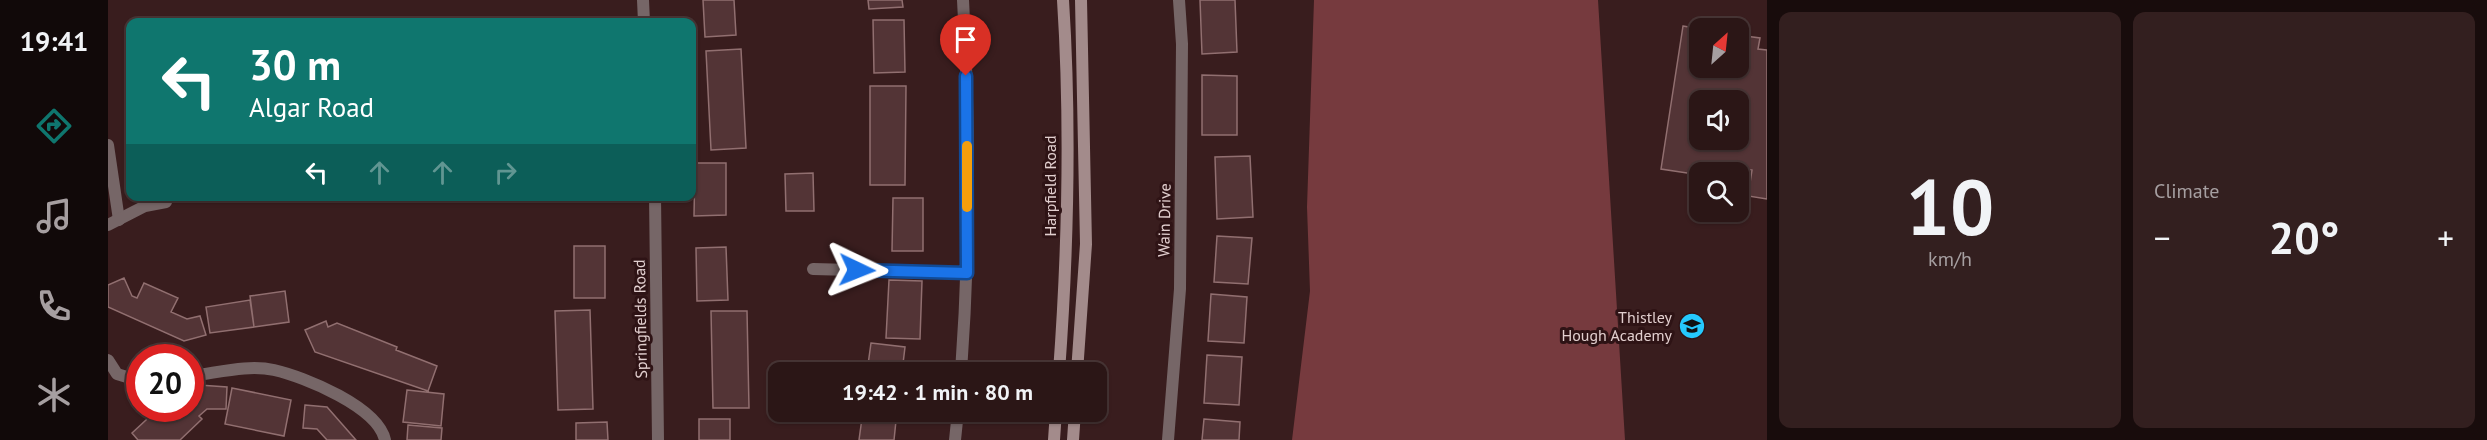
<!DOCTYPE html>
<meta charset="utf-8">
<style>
body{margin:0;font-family:"PT Sans",sans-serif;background:#331f1f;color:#f1f3f6;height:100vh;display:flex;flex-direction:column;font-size:22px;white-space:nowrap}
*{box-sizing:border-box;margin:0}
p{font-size:20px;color:#a69fa1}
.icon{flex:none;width:33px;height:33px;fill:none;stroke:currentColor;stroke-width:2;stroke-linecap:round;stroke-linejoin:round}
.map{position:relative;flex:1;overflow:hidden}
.drawer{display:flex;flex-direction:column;gap:12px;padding:12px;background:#180c0c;width:720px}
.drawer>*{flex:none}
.guide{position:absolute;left:18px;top:18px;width:570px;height:183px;border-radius:12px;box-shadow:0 2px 4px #0004,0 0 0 2px #473535;background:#0f766e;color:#fff;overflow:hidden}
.needle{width:39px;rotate:27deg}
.fabs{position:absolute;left:1581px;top:18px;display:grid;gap:12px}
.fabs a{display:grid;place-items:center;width:60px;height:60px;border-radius:12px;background:#2b1616;box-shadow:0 2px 4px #0004,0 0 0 2px #473535;font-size:30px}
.speed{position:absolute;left:18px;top:344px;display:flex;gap:12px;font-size:30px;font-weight:700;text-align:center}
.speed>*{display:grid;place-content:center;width:78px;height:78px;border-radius:50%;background:#2b1616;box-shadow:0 2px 4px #0004,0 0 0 2px #473535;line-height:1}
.speed .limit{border:9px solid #d22;background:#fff;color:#111}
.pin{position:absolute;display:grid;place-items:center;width:51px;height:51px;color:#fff;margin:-62px -26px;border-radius:50% 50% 50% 0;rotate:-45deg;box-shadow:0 0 6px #0007}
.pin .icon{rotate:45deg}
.me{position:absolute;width:66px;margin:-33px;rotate:92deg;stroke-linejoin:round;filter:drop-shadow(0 0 4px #0008)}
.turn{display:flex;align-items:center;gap:21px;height:126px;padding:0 24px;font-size:27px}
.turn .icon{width:78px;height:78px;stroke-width:2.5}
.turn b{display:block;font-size:42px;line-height:51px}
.lanes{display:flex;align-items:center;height:57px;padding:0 24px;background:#0003;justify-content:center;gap:30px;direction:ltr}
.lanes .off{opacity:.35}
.big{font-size:45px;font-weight:600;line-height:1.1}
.drawer .widget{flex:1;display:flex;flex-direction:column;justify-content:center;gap:9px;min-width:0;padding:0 21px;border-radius:12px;background:#331f1f}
.drawer .dial{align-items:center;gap:0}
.dial b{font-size:78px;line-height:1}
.heat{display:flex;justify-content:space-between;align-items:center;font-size:33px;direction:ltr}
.drawer .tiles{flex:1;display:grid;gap:12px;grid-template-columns:repeat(2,1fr)}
.trip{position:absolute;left:660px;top:362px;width:339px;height:60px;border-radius:12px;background:#2b1616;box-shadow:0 2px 4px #0004,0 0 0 2px #473535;font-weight:600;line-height:60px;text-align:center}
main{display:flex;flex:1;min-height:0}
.tab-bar{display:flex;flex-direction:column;width:108px;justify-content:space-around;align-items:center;background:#110909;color:#a69fa1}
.tab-bar .icon{width:42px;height:42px}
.tab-bar .on{color:#0f766e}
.tab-bar b{font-size:27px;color:#f1f3f6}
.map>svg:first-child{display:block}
.green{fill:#763a3e}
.building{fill:#533436;stroke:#916f70;stroke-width:1.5;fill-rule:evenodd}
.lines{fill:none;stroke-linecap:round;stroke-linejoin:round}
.lane{stroke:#766667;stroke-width:12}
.street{stroke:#766667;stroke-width:12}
.secondary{stroke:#a38b8b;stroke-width:12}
.route-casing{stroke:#114b97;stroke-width:15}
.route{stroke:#1a73e8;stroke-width:10}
.slow{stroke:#f59e0b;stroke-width:10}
.labels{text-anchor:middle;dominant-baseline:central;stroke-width:6;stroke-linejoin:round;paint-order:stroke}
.street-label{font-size:16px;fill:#e2cfcf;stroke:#2e1315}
.poi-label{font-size:16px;fill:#e2cfcf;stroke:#2e1315;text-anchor:end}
</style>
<main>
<nav class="tab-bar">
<b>19:41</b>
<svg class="icon on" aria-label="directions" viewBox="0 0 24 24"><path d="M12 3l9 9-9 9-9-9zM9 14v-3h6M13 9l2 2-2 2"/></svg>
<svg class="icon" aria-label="music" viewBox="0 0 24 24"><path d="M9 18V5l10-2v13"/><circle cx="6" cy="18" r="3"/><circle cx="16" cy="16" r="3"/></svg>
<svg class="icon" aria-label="phone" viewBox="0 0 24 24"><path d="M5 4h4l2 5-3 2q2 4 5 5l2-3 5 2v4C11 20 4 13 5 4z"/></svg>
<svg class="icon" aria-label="climate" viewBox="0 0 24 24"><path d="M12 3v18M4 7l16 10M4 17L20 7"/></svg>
</nav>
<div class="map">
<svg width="1659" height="440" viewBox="0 0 1659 440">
<rect width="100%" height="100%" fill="#391d1e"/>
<path class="green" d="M1206,0H1490L1517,440H1184L1202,291L1199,207Z"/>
<path class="building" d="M595,0H626L628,35L597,37Z
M760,0H794L795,7L761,9Z
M1092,0H1127L1129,52L1094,54Z
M765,20H796L797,72L766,73Z
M1575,26L1592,29V68H1630V35L1652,38L1650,49L1659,50V199L1640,196L1644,170L1634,168L1632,180L1630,172H1592V175L1553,169ZM1592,100H1630V140H1592Z
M633,49L638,148L603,150L598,51Z
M1094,75L1129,76V135H1094Z
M762,86H798L797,185H762Z
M1142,156L1145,217L1109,219L1107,157Z
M587,163H618V215L586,216Z
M705,173L706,211H678L677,174Z
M785,198H815V251H784Z
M1109,236L1144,238L1140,284L1106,282Z
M466,246H497V298H466Z
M618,247L620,300L589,301L588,248Z
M16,278L24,296L29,298L36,283L70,298L63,312L79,319L92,316L98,335L76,341L0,307V285Z
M781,280L814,281L812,339L778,338Z
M177,291L181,322L146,327L142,296Z
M1103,294L1139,297L1136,343L1100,341Z
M142,300L146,327L102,333L98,307Z
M482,310L485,409L450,410L447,311Z
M603,311H639L641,408H605Z
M218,321L220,327L229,323L289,347L288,350L329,366L320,391L207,352L197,330Z
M763,343L797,347L794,372H759Z
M1099,355L1134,357L1131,405L1096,403Z
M91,385L119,387L118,409H99L91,416L94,419L72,440H30L24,433L51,408H82V393Z
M124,388L183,400L176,436L117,424Z
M299,390L336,394L333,426L295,422Z
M197,405L219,407L248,440H219L209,429L195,428Z
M755,411H789L786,440H751Z
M591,419H622V440H591Z
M1096,419L1132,422L1131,440H1094Z
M499,422L500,440H468V423Z
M300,425L334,428L333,440H299Z"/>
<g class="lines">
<path class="lane" d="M0,145L11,220
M705,269L859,273"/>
<path class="street" d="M535,0L536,22
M547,196L550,440
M0,225L37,206L58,202
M0,360L9,374L32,381
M853,372C862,249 862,124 855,0
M82,376C109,373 140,364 166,370C197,377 270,407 277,440
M847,440L850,411
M1060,440L1072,289L1074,44L1071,0"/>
<path class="secondary" d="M951,372C960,249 963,124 955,0
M969,372L978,244L973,0
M946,440L948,411
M965,440L967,411"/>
</g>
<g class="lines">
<g class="route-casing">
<path id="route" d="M749,270L859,273L858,76"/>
</g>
<use href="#route" class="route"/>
<path class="slow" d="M859,146V207"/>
</g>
<defs>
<g id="school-disc" transform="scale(1.35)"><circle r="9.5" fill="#25c9fe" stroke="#2e1315"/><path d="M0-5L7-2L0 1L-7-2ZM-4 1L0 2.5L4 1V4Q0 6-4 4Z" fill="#111"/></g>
</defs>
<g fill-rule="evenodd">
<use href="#school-disc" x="1584" y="326"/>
</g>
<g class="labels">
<g class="street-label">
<text transform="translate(942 186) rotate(-90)">Harpfield Road</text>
<text transform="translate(1056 220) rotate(-89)">Wain Drive</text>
<text transform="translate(532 319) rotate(-91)">Springfields Road</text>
</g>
<g class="poi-label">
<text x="1564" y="317">Thistley<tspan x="1564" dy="18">Hough Academy</tspan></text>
</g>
</g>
</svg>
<div class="fabs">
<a><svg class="needle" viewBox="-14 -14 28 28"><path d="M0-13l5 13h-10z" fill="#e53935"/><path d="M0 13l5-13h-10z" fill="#a69fa1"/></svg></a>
<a><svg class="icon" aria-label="sound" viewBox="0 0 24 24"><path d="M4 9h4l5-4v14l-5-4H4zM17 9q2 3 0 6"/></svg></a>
<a><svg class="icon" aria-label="search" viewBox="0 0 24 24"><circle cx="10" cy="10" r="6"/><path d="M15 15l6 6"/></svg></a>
</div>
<div class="speed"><div class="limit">20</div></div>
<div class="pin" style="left:858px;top:76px;background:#d93025"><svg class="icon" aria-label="arrive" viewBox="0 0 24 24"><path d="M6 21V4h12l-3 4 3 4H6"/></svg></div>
<svg class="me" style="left:749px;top:270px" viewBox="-20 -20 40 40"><path d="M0-17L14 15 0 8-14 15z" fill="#1a73e8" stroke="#fff" stroke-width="4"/></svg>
<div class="trip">19:42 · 1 min · 80 m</div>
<div class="guide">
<div class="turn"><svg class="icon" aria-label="left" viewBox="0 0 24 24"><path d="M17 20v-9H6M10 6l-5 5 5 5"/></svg><div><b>30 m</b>Algar Road</div></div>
<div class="lanes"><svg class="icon" aria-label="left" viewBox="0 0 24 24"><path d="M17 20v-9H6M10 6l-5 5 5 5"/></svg><svg class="icon off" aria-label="ahead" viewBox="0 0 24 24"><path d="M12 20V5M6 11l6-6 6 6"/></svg><svg class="icon off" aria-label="ahead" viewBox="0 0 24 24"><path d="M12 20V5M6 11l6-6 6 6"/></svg><svg class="icon off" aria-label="right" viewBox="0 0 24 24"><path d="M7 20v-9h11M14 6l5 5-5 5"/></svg></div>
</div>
</div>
<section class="drawer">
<div class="tiles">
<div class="widget dial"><b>10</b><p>km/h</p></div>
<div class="widget"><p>Climate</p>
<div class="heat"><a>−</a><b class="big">20°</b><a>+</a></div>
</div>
</div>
</section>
</main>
